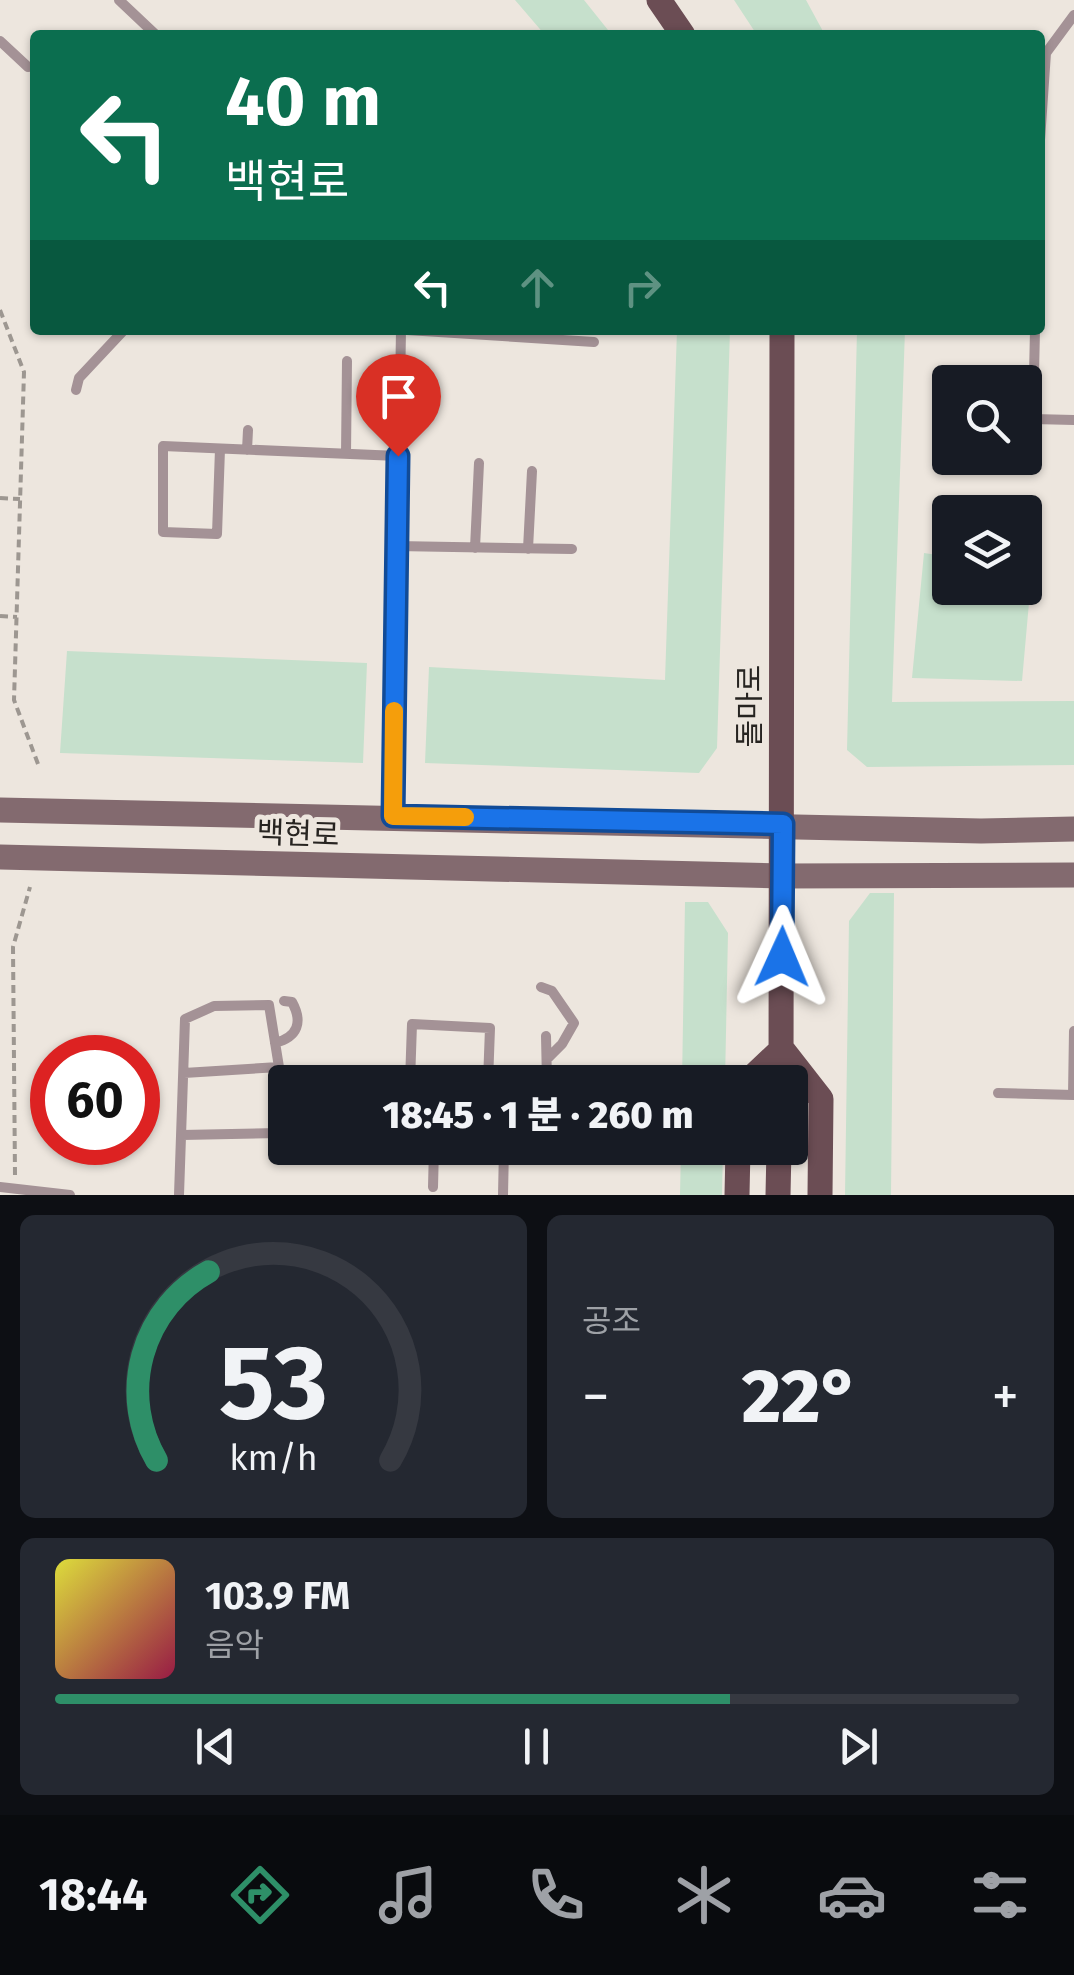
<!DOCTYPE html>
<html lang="ko">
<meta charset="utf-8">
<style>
body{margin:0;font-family:"Fira Sans","Noto Sans KR",sans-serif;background:#242831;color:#f1f3f6;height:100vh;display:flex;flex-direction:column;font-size:38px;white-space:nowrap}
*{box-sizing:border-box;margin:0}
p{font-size:32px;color:#9ea1a6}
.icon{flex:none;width:55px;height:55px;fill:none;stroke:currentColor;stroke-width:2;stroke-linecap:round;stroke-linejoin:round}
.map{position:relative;height:1195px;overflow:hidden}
.sheet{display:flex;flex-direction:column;gap:20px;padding:20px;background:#0d0f14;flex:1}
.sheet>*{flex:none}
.top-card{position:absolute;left:30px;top:30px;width:1015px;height:305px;border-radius:10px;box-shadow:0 2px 8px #0004;background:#0b6e4f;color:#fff;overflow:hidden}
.tools{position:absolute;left:932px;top:365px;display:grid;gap:20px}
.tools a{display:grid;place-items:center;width:110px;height:110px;border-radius:10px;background:#171b24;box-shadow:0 2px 8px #0004;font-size:50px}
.speed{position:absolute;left:30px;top:1035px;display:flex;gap:20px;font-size:50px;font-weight:700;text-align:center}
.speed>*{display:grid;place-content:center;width:130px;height:130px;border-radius:50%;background:#171b24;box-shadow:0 2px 8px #0004;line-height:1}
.speed .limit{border:15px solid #d22;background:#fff;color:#111}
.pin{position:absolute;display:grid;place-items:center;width:85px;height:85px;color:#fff;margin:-102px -42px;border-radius:50% 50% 50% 0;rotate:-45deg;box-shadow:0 0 10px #0007}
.pin .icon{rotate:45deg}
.me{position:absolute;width:110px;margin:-55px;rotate:1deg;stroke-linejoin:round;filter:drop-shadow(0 0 8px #0008)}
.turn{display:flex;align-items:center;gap:35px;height:210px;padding:0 30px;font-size:45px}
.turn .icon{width:130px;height:130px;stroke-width:2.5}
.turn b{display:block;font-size:70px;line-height:85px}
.lanes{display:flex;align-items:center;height:95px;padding:0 30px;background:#0003;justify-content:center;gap:50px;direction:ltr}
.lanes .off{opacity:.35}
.big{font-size:75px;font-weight:800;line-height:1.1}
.sheet .card{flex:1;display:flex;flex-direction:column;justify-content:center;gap:15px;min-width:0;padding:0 35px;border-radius:15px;background:#242831}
.sheet .dial{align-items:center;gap:0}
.dial svg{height:260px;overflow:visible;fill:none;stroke:#363941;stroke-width:7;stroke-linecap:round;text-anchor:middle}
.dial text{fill:#f1f3f6;stroke:none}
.song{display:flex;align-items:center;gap:30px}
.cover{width:120px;height:120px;border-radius:15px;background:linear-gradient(135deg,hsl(60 70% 55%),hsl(340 70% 35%))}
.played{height:10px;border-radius:5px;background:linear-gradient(90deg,#2e8f68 70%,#363941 70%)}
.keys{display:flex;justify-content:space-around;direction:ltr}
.heat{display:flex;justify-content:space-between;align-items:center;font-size:55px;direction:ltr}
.sheet .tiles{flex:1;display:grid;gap:20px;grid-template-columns:1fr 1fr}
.card:last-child{grid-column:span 2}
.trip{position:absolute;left:268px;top:1065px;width:540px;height:100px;border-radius:10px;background:#171b24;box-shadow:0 2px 8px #0004;font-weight:800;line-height:100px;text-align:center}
.tab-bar{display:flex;height:160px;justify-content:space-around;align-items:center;background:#090b0e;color:#9ea1a6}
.tab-bar .icon{width:70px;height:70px}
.tab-bar .on{color:#2e8f68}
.tab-bar b{font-size:45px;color:#f1f3f6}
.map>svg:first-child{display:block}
.green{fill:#c6e0cc}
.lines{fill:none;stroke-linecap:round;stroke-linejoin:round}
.path{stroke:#9d9791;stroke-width:4;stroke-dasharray:8 5;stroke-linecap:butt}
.lane{stroke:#a49296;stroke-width:10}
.secondary{stroke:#836a6f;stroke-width:25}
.primary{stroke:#6b4d54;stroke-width:25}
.route-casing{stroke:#114b97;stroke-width:25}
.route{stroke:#1a73e8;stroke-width:18}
.slow{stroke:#f59e0b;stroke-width:18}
.labels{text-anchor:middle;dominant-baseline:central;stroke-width:10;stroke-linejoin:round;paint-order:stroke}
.street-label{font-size:30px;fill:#272421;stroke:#ede6de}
</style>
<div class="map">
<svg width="1074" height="1195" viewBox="0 0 1074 1195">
<rect width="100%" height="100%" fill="#ede6de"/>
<path class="green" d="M515,0H584L612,35H545Z
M734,0H806L825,35H757Z
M677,330H730L717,748L699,773L425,763L429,667L665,680Z
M857,330H905L892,702L1074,701V765L867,767L847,750Z
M924,553L950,557V588H1025V568L1032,569L1022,681L912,678Z
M67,651L367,663L363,763L60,753Z
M870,893H894L891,1195H845L849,921Z
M685,902H708L728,933L725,1082H682Z
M681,1148H723L722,1195H680Z"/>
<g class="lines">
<path class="path" d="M0,310L24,372L14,700L38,764
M0,498L20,499
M0,616L17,617
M15,1175L13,947L30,887"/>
<path class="lane" d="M119,0L156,35
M0,41L28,67
M1040,140L1046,53L1074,15
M407,330L594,342
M1035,330L1033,419L1074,420
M76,390L79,378L124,330
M220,449L217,534L163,532V446C242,450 320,453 398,456
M247,450L248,430
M346,454L347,361
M396,546L572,549
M475,548L479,463
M528,549L532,471
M393,815L401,330
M541,987L552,991L574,1023L562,1044L547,1059
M546,1036L547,1082
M275,1043C298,1037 303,1022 292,1002L284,1001
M184,1073L279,1067
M410,1082L412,1024L490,1028L488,1082
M998,1093L1074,1095
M1073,1095L1074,1031
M0,1187L70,1195
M433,1187L434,1148
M179,1195L185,1019L214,1006L269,1005L279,1067V1133L182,1135
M503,1195L504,1148"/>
<path class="secondary" d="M0,810L981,831L1074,829
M0,857L783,876L1074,875"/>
<path class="primary" d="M659,0L683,35
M782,1049L821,1099L820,1195
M747,1082L782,1049
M781,1082L782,330
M737,1195L738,1148
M778,1195L779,1148"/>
</g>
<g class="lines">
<g class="route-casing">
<path id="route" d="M398,456L393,816L783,824L782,957"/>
</g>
<use href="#route" class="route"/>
<path class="slow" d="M394,711L393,816L465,817"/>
</g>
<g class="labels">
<g class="street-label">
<text transform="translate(750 706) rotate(-90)">돌마로</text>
<text transform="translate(298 834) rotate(2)">백현로</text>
</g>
</g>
</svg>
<div class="tools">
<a><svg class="icon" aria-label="search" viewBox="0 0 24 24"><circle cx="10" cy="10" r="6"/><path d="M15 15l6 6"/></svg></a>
<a><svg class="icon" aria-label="layers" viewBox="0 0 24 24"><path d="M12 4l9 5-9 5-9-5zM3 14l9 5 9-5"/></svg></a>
</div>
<div class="speed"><div class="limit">60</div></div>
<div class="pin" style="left:398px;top:456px;background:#d93025"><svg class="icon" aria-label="arrive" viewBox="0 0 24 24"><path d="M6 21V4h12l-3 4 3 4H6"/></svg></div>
<svg class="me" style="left:782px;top:957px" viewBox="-20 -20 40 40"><path d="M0-17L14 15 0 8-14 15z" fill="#1a73e8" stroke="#fff" stroke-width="4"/></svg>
<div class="trip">18:45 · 1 분 · 260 m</div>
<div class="top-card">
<div class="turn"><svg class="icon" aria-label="left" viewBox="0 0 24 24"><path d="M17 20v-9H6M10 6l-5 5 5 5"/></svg><div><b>40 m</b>백현로</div></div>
<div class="lanes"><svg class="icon" aria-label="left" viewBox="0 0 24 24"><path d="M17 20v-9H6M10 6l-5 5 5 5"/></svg><svg class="icon off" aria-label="ahead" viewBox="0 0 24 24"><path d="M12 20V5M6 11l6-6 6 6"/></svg><svg class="icon off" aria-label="right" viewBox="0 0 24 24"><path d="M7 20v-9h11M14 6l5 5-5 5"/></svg></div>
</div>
</div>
<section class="sheet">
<div class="tiles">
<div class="card dial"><svg viewBox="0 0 100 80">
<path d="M14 69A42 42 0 1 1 86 69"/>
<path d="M14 69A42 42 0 0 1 30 11" stroke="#2e8f68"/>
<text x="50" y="56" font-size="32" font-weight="700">53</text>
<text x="50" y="72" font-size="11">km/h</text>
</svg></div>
<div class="card"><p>공조</p>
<div class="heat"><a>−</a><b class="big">22°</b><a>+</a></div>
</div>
<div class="card">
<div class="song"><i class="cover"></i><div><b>103.9 FM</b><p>음악</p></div></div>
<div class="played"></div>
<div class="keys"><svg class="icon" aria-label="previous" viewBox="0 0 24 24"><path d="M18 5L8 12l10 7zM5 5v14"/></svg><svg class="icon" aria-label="pause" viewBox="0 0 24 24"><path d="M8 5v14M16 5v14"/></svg><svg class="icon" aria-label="next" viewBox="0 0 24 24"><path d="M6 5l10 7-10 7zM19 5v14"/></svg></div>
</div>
</div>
</section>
<nav class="tab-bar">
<b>18:44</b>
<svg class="icon on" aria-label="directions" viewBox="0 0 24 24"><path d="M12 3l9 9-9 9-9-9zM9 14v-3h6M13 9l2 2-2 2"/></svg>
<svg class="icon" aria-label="music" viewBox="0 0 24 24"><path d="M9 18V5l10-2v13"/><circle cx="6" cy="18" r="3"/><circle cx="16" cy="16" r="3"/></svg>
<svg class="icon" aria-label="phone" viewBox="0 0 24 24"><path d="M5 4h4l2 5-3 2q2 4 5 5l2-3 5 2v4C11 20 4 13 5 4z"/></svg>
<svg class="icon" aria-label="climate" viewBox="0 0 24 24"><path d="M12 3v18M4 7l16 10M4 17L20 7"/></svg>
<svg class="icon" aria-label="car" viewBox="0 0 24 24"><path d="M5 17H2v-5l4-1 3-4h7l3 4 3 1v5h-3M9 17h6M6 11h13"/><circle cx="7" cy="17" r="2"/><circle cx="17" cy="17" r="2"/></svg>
<svg class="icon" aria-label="filters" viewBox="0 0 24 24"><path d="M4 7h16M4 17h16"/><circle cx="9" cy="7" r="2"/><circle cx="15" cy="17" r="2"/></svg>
</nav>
